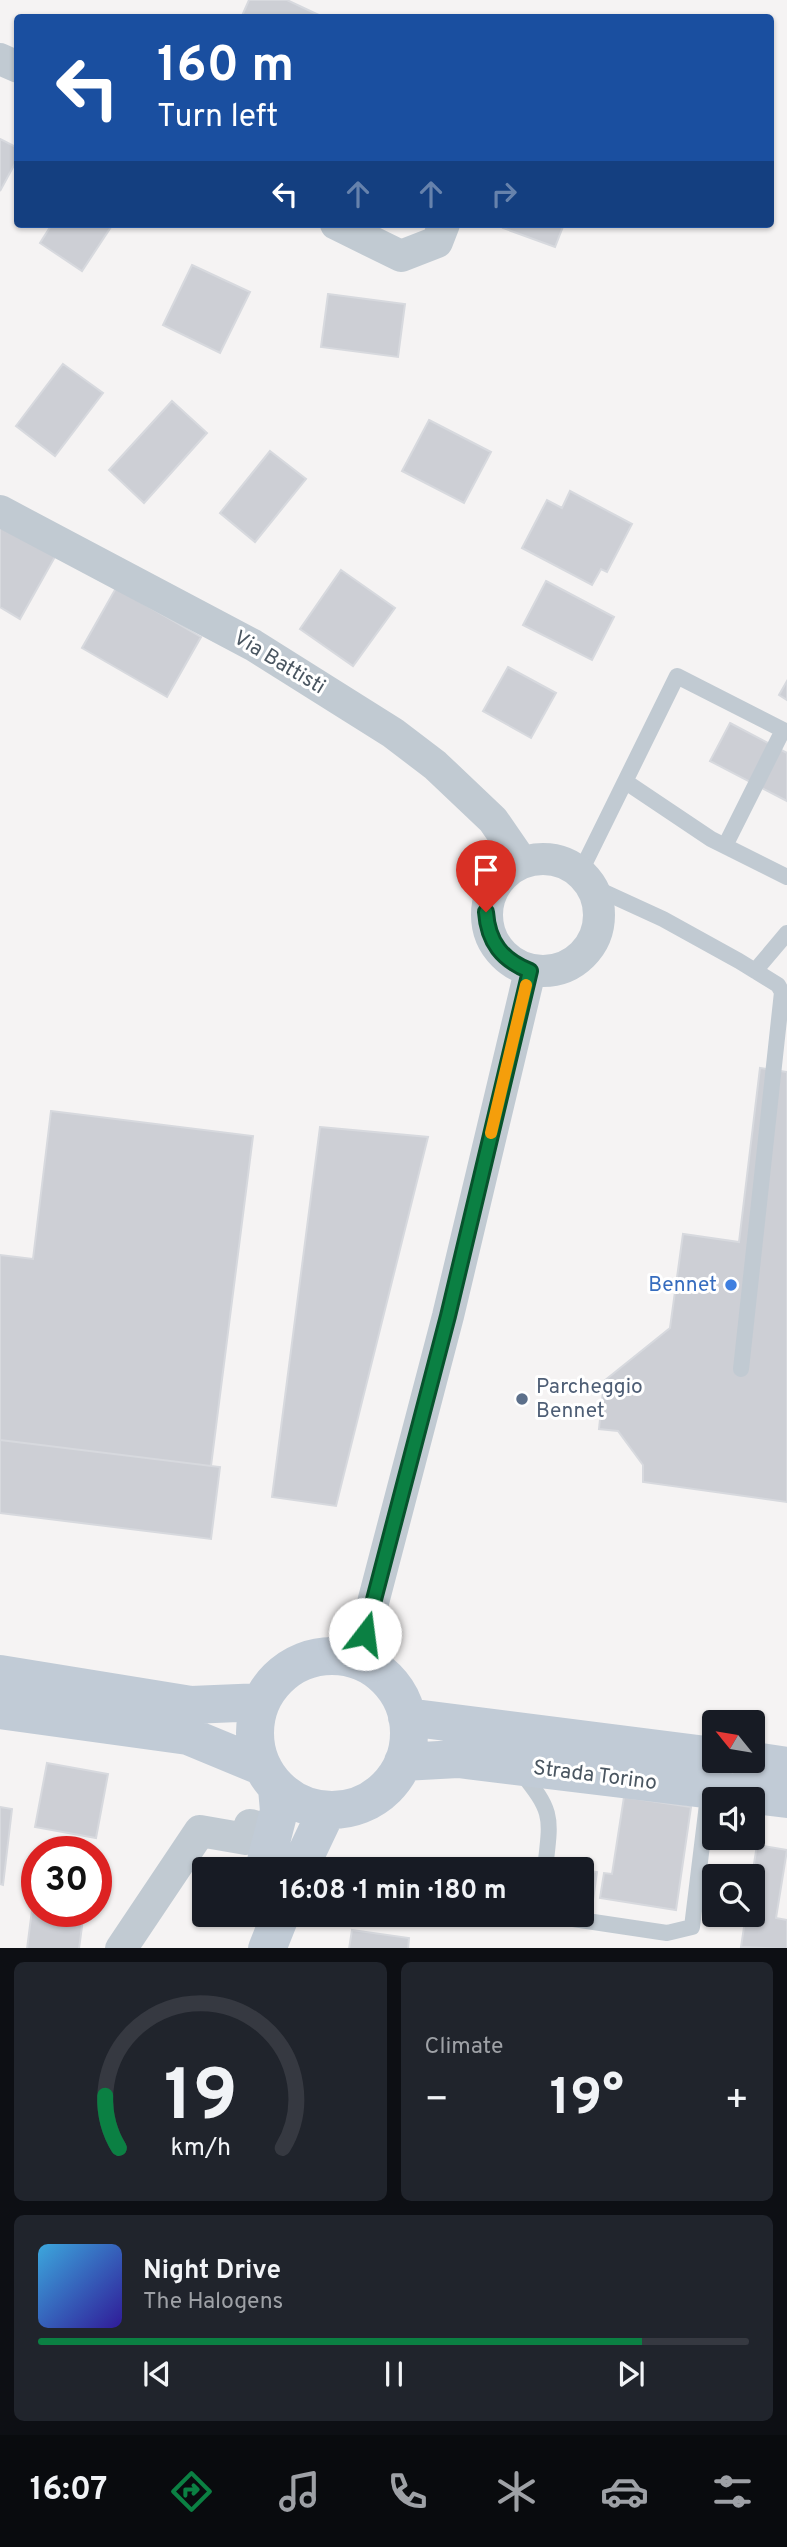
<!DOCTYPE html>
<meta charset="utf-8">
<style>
body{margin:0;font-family:Overpass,sans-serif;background:#20242c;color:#f1f3f6;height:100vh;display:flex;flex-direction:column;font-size:26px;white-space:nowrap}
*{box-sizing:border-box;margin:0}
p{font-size:23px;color:#9ea1a6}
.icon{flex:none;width:38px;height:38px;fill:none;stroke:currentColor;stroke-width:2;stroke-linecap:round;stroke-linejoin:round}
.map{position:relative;height:1948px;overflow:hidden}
.drawer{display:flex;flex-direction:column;gap:14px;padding:14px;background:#0d0f14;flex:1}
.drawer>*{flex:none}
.top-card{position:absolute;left:14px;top:14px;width:760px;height:214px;border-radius:7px;box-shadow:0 2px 5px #0004;background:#1a4fa0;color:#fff;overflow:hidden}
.needle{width:46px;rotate:300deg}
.tools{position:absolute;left:702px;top:1710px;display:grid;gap:14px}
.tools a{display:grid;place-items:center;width:63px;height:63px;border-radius:7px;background:#171b24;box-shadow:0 2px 5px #0004;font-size:35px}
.speed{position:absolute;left:21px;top:1836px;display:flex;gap:14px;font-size:35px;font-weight:700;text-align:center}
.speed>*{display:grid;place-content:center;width:91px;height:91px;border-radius:50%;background:#171b24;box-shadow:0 2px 5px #0004;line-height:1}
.speed .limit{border:10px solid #d22;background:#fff;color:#111}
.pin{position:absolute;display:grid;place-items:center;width:60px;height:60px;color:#fff;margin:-72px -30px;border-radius:50% 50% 50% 0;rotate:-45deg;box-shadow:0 0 7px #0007}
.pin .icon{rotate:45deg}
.me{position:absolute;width:77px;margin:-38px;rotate:15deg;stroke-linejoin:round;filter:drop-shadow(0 0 5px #0008)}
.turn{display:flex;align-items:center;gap:24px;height:147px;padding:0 28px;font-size:32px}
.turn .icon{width:91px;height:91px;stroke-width:2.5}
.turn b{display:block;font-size:49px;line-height:60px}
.lanes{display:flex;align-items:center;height:66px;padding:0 28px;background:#0003;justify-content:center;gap:35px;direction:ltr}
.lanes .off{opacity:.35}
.big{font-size:52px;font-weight:700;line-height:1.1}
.drawer .widget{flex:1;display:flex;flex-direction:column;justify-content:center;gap:10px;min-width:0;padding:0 24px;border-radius:10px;background:#20242c}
.drawer .dial{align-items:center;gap:0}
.dial svg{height:182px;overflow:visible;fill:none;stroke:#363941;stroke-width:7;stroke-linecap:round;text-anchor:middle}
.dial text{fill:#f1f3f6;stroke:none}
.song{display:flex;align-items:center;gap:21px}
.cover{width:84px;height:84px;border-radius:10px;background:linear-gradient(135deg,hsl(200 70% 55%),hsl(250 70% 35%))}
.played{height:7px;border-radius:4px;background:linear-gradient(90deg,#0b8043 85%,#363941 85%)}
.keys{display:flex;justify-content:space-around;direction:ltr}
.heat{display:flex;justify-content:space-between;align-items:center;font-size:38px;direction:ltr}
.drawer .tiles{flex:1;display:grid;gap:14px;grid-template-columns:1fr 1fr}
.widget:last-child{grid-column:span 2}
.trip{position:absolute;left:192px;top:1857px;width:402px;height:70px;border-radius:7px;background:#171b24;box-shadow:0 2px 5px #0004;font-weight:700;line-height:70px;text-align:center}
.menu{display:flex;height:112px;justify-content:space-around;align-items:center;background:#090b0e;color:#9ea1a6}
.menu .icon{width:49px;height:49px}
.menu .active{color:#0b8043}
.menu b{font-size:32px;color:#f1f3f6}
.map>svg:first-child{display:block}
.building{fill:#cdcfd5;stroke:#d7d9de;stroke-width:2}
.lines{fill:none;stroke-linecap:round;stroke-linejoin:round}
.lane{stroke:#c1cad2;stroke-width:16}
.street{stroke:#c1cad2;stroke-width:32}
.secondary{stroke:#c1cbd6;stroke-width:38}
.route-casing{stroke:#07532c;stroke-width:18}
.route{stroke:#0b8043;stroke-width:12}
.slow{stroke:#f59e0b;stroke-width:12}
.shop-dot{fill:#3f7fe0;stroke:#fff;stroke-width:2.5}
.service-dot{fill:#5c6f8a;stroke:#fff;stroke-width:2.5}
.labels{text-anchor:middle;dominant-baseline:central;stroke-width:6;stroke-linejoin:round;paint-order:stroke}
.street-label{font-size:21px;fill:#4a5661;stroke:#fff}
.shop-label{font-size:21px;fill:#366cbe;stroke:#fff;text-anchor:end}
.service-label{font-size:21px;fill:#4e5e75;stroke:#fff;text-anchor:start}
</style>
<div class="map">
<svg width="787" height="1949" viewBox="0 0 787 1949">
<rect width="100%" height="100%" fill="#f5f3f3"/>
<path class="building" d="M249,0H287L323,17L241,18Z
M0,139L18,148V158L0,191Z
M52,224H113L82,271L40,243Z
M505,224H564L555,247L503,228Z
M192,265L250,292L220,353L163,325Z
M328,294L405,304L398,357L321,347Z
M63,364L103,393L55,456L16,426Z
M172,401L207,433L144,503L109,470Z
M429,420L491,452L464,503L402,471Z
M270,451L306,479L255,542L220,513Z
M570,491L632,524L607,572L601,569L592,585L522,548L547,500L562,508Z
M0,524L56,555L20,619L0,607Z
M341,570L395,608L353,666L300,629Z
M546,581L614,617L592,660L523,625Z
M116,588L201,637L167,697L82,648Z
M508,667L556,693L531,738L483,711Z
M787,681V700L779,695Z
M730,723L787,753V801L710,761Z
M760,1068L787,1072V1502L643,1482V1465L618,1431L599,1429L604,1381L670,1328L683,1234L739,1242Z
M51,1111L253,1136L211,1466L0,1440V1255L33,1259Z
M320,1127L428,1137L336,1506L272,1497Z
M0,1440L220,1467L211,1539L0,1513Z
M47,1763L108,1774L96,1838L35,1827Z
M624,1797L691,1807L676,1910L600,1898L604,1873L612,1874Z
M0,1807L12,1809L3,1885L0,1884Z
M757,1845L787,1850L776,1918L787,1920V1949L741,1947L746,1914H752V1876Z
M511,1859L576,1869H509Z
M583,1870L597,1872L593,1900L583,1898Z
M33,1902L37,1903V1911H84L79,1949H27Z
M352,1930L409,1938L408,1949H349Z"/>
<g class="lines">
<path class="lane" d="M626,782L711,839L787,877
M725,846L783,730
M580,873L677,676L787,732
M591,886L663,919L739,961L778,985L782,992L741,1369
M755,971L787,933
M520,1771C554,1813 551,1816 545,1869
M540,1914L667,1933L692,1927L709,1788"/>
<path class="street" d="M0,59L18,67
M336,224L401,256L437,242L444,224
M0,511L253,645L393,733L435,765L493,820L522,862
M487 915a56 56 0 1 1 112 0a56 56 0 1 1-112 0Z
M358,1660L448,1316L530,971
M121,1949L200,1831L246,1839L250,1825L271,1831"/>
<path class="secondary" d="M255 1733a77 77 0 1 1 154 0a77 77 0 1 1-154 0Z
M0,1674L191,1705L261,1702
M0,1710L188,1736L263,1767
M407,1717L714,1756
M747,1760L787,1766
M403,1762L458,1759L787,1799
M264,1869L279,1811L277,1788
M299,1869L327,1810
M267,1949L281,1914"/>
</g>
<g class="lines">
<g class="route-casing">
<path id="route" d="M365,1634L448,1316L530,971C502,960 488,942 486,912"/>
</g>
<use href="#route" class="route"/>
<path class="slow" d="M491,1133L526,985"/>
</g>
<circle class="shop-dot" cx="731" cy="1285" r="7"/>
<circle class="service-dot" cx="522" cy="1399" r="7"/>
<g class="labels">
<g class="street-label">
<text transform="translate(279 663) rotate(31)">Via Battisti</text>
<text transform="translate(595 1776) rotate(7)">Strada Torino</text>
</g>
<g class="shop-label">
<text x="717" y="1285">Bennet</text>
</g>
<g class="service-label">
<text x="536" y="1387">Parcheggio<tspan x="536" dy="24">Bennet</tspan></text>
</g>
</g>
</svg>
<div class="tools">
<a><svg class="needle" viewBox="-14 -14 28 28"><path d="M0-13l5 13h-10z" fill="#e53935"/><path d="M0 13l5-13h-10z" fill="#9ea1a6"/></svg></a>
<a><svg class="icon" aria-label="sound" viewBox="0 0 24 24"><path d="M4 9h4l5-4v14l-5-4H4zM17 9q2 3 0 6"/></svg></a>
<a><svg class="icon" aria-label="search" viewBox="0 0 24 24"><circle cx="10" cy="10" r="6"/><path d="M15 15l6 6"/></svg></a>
</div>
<div class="speed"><div class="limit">30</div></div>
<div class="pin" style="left:486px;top:912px;background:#d93025"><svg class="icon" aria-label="arrive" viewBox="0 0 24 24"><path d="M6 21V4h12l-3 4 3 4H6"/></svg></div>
<svg class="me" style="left:365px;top:1634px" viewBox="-20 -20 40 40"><circle r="19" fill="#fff"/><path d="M0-13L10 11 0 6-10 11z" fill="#0b8043"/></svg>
<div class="trip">16:08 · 1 min · 180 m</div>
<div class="top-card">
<div class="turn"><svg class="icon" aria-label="left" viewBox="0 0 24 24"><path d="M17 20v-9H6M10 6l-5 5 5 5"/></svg><div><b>160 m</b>Turn left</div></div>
<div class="lanes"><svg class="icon" aria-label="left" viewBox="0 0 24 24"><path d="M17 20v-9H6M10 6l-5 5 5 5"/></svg><svg class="icon off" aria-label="ahead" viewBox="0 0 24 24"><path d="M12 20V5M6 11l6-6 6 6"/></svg><svg class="icon off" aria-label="ahead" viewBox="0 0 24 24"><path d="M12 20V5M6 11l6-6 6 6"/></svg><svg class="icon off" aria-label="right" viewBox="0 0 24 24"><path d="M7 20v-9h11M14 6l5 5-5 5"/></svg></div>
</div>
</div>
<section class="drawer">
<div class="tiles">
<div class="widget dial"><svg viewBox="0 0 100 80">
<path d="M14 69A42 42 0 1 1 86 69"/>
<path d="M14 69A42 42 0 0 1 8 46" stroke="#0b8043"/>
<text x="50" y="56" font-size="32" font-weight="700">19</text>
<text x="50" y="72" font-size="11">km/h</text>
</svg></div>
<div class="widget"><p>Climate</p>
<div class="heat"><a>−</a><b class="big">19°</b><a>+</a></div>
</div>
<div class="widget">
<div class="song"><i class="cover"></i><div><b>Night Drive</b><p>The Halogens</p></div></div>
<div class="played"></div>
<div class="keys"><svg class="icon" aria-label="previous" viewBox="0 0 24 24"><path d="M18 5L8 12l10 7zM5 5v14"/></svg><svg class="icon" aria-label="pause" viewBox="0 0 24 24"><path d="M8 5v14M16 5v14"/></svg><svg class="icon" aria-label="next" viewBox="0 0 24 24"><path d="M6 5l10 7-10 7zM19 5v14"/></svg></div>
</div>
</div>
</section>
<nav class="menu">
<b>16:07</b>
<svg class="icon active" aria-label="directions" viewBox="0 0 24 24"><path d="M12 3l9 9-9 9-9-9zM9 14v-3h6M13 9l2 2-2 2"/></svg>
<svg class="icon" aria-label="music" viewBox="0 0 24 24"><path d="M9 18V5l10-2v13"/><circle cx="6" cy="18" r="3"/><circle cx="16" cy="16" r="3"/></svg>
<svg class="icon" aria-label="phone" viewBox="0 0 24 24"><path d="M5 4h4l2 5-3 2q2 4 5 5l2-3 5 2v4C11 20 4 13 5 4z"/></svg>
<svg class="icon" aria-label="climate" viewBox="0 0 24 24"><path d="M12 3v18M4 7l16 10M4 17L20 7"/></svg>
<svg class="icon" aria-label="car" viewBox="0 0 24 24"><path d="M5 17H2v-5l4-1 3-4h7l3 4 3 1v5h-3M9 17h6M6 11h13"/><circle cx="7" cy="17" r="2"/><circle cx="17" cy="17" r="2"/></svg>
<svg class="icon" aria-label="filters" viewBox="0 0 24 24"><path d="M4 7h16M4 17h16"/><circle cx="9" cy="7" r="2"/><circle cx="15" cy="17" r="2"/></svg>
</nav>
